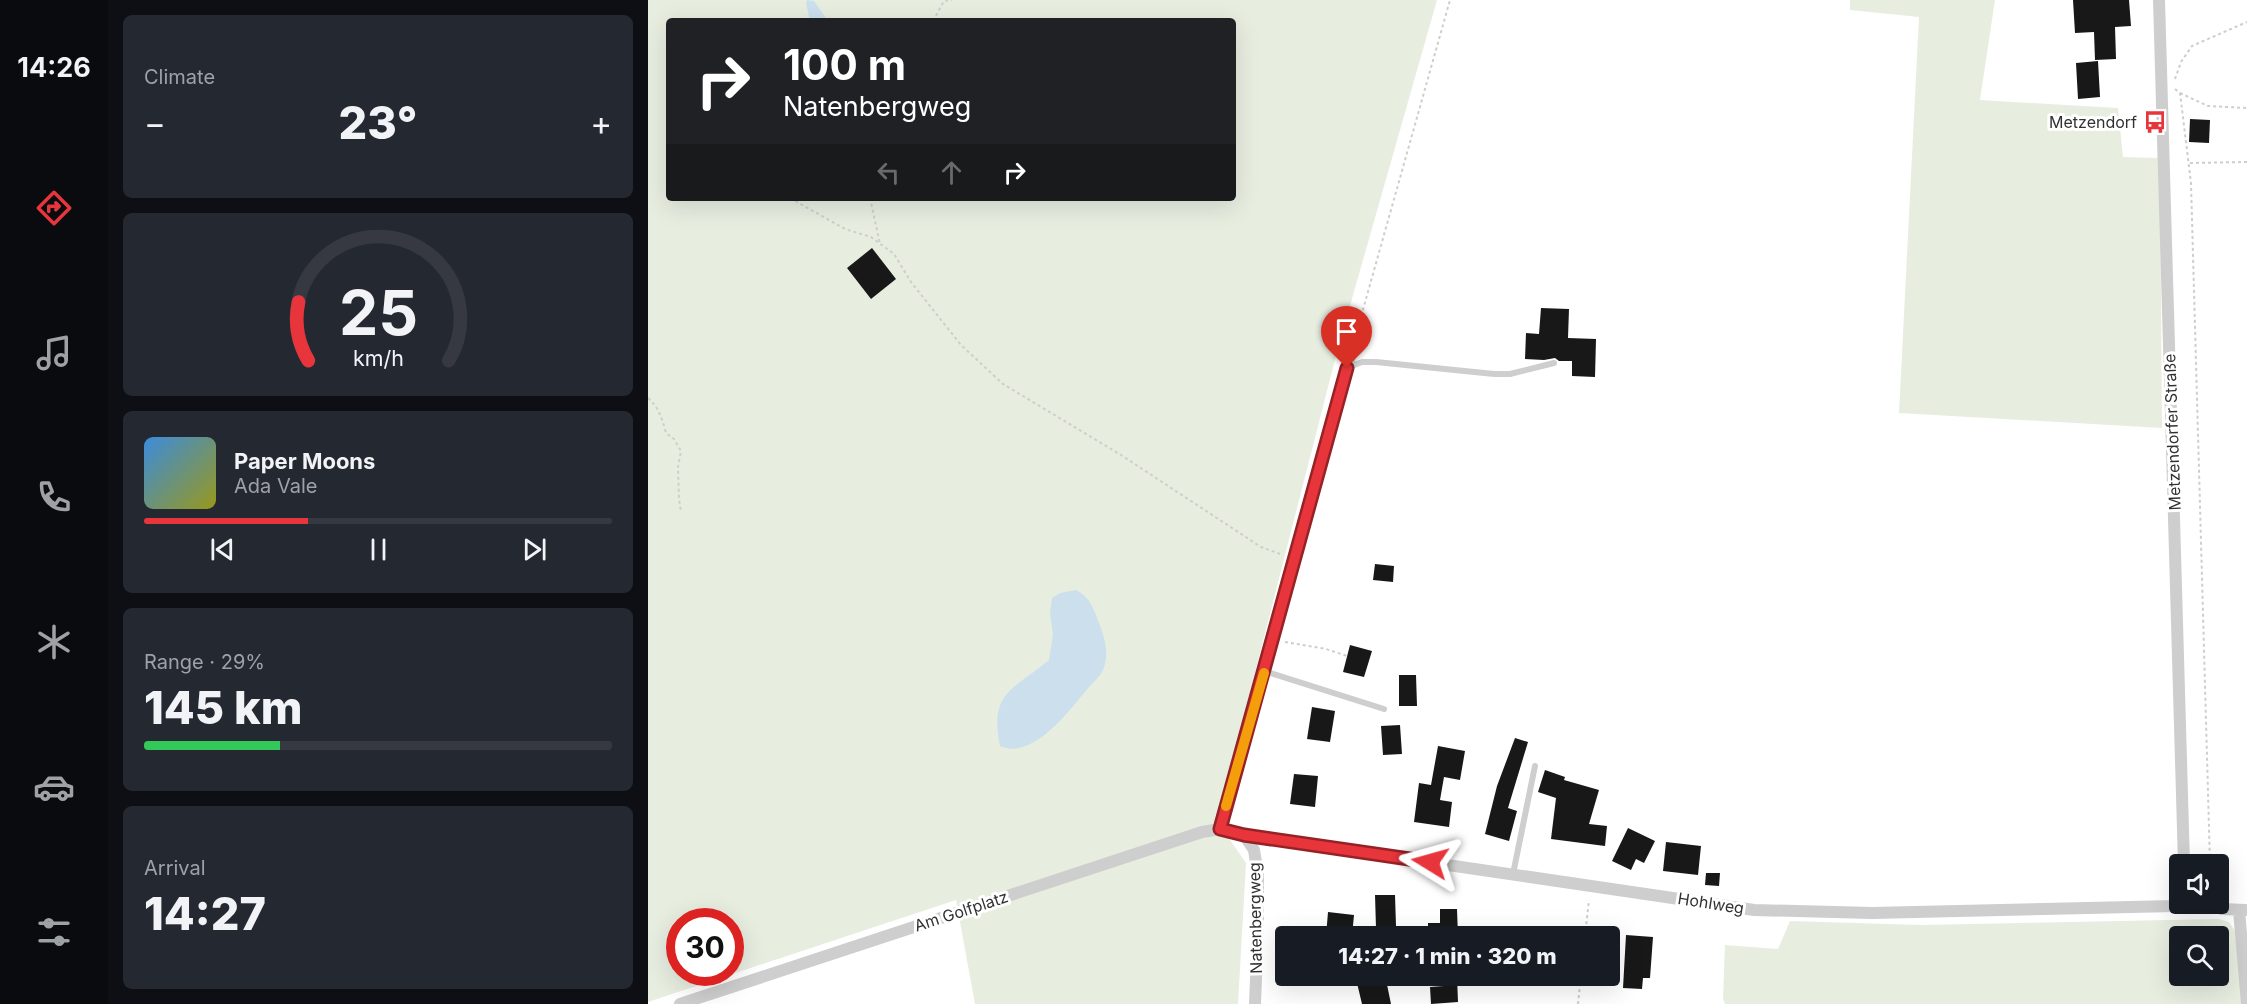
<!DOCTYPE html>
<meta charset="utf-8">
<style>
body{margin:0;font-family:Inter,sans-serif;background:#242831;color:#f1f3f6;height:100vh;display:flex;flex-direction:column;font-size:22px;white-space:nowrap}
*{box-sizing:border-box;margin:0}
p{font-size:20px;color:#9ea1a6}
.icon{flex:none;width:33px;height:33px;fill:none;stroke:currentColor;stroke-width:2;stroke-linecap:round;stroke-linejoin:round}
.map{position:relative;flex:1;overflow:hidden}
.sheet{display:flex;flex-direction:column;gap:15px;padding:15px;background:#0d0f14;width:540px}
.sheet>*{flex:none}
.top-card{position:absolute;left:18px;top:18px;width:570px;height:183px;border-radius:6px;box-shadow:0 6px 24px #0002;background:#202124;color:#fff;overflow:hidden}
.buttons{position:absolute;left:1521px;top:854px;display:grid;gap:12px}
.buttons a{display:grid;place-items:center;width:60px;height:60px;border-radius:6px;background:#171b24;box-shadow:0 6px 24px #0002;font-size:30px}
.speed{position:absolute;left:18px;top:908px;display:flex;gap:12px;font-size:30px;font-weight:700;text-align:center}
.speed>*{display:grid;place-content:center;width:78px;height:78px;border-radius:50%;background:#171b24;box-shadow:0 6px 24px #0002;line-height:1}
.speed .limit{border:9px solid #d22;background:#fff;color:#111}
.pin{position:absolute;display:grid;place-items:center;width:51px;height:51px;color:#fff;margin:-62px -26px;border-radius:50% 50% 50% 0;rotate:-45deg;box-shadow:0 0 6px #0007}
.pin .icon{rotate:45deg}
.me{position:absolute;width:66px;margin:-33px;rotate:278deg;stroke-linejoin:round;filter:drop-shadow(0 0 4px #0008)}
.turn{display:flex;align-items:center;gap:21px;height:126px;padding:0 18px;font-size:27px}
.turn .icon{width:78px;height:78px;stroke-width:2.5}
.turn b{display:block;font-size:42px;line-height:51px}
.lanes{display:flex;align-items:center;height:57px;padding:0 18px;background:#0003;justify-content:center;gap:30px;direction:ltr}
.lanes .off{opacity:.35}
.big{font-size:45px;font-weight:800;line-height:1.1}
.sheet .card{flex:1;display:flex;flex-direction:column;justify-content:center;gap:9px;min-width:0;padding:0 21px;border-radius:9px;background:#242831}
.sheet .dial{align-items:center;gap:0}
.dial svg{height:156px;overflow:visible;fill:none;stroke:#363941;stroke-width:7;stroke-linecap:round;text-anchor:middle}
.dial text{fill:#f1f3f6;stroke:none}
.song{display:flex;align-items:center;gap:18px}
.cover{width:72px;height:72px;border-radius:9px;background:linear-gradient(135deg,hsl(210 70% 55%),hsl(60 70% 35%))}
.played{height:6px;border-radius:3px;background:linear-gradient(90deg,#e7353b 35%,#363941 35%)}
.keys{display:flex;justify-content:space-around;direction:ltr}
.heat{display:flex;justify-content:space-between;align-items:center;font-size:33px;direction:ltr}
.charge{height:9px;border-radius:4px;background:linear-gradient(90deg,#34c759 29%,#363941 0)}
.trip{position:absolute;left:627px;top:926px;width:345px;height:60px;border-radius:6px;background:#171b24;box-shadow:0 6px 24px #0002;font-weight:800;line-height:60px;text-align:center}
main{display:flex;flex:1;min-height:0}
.tabs{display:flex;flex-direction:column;width:108px;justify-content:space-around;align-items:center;background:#090b0e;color:#9ea1a6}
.tabs .icon{width:42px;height:42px}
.tabs .selected{color:#e7353b}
.tabs b{font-size:27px;color:#f1f3f6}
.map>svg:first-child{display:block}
.green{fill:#e7eee0;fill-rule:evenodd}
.water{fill:#ccdfed}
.building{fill:#181818}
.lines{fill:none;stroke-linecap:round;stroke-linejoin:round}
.path{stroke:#cecece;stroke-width:2;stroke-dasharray:3 3;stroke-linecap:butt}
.service{stroke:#cecece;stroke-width:6}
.minor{stroke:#cecece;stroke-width:12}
.route-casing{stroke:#962226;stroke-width:15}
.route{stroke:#e7353b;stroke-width:10}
.slow{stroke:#f59e0b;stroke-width:10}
.labels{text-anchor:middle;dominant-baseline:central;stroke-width:6;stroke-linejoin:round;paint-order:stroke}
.poi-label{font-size:16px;fill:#313131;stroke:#fff;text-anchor:end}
.street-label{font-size:16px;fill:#313131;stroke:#fff}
</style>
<main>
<nav class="tabs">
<b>14:26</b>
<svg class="icon selected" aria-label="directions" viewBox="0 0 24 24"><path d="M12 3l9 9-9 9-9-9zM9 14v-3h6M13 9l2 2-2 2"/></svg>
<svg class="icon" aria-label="music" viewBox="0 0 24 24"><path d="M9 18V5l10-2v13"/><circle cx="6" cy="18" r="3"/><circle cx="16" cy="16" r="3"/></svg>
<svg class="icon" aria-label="phone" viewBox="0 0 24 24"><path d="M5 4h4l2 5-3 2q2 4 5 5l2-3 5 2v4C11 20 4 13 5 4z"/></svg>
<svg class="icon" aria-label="climate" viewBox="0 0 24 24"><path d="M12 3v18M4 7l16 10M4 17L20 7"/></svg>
<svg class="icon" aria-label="car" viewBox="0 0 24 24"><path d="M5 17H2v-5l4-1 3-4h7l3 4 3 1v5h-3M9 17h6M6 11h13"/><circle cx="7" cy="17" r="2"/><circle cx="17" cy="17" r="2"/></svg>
<svg class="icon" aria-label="filters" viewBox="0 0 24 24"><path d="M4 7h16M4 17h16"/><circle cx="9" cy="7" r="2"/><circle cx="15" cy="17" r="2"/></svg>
</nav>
<section class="sheet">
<div class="card"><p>Climate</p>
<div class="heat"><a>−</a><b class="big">23°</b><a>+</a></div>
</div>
<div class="card dial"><svg viewBox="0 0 100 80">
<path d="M14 69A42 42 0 1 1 86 69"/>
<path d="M14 69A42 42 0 0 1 9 39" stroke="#e7353b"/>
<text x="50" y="56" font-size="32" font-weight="700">25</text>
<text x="50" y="72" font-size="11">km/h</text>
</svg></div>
<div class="card">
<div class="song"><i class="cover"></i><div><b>Paper Moons</b><p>Ada Vale</p></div></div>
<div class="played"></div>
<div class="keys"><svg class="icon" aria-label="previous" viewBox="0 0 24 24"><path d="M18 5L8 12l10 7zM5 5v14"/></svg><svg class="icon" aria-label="pause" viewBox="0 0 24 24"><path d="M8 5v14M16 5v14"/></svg><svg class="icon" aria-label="next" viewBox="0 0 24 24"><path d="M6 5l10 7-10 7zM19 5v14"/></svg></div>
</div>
<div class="card"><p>Range · 29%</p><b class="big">145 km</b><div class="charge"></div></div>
<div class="card"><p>Arrival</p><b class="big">14:27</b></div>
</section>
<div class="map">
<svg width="1599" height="1004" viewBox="0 0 1599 1004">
<rect width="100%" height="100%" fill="#fff"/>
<path class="green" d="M0,0H789L690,348L569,821L598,863L590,1004H327L308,900L0,1002ZM21,21H585V198H21ZM32,921H82V972H32Z
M1202,0H1347L1332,100L1470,108L1475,157L1512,158L1514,428L1251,413L1271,17L1202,10Z
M1571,919L1581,922L1589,934L1594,1004H1077L1075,998L1077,945L1130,949L1142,921L1273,925ZM1532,936H1570V975H1532Z"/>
<path class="water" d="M159,0L166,1L180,21H162L158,3Z
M428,590C440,596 445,606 449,618C456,635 463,654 454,672C450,679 441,686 436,693C418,715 383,760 352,746C341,692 365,690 401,660L405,635L402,613L404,598L412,593Z"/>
<path class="building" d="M1425,0H1481L1483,26L1467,27L1468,59L1447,60L1446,32L1427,33Z
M1450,61L1452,97L1430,99L1428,63Z
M1542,119L1562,120L1561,143L1541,142Z
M224,248L248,279L223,299L199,268Z
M893,308L921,309L920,338L948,339L947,377L924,376V361H911L907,358L896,360L877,359L878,333L891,334Z
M727,564L746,566L745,582L725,580Z
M702,645L724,651L716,677L695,672Z
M751,675H768L769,706H751Z
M664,707L687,711L682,742L659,739Z
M752,725L754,754L735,755L733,726Z
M867,738L880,742L860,808L869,811L861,841L837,834L849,786Z
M790,746L817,751L812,780L796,777L792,800L804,802L801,827L766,822L771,783L783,785Z
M897,770L917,777L916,780L951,790L941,824L959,826L957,846L903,839L908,798L890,792Z
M646,774L670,776L667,807L642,804Z
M980,828L1007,841L996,863L988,859L983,870L964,861Z
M1018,842L1053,846L1050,875L1015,871Z
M1058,873H1072L1071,886L1057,885Z
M727,895H747L748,926H745V936H733V928H728Z
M792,909H809L810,936H780V923H792Z
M680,912L706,915L704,936H678Z
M978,935L1005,937L1002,978H995L994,989L975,988Z
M711,975H737L743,1004H714L709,983Z
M809,977L810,1002L783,1004L782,987L796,986L795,978Z"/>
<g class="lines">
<path class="path" d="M285,21L296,1L304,0
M1527,79L1533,62L1544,46L1599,22
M1527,89L1532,93L1543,183L1562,864
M1532,93L1560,106L1599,108
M1542,163L1599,162
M142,198L197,229L223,237L246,254L263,282L313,345L355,384L473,455L613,547L635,555
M222,198L232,244
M705,345L802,0
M0,398C11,408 14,418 18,433L26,439L33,451L30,467L31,499L33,512
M637,642L678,649L699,656
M937,936L941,900
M930,1004L933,975"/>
<path class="service" d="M699,368L714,362H728L846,374H862L906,363
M616,671L736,709
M865,874L887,766"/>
<path class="minor" d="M1511,0L1536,864
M572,829L702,356
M596,835L606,850L610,875V927L607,1004
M1554,903L1574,909L1597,910
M1591,910L1599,1004
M32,1004L554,832L572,829L596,835L1106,910L1224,913L1527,906L1534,903"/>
</g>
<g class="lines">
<g class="route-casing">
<path id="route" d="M699,368L572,829L596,835L782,862"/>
</g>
<use href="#route" class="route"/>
<path class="slow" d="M578,806L616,673"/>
</g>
<defs>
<g id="bus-bare" transform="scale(1.8)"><path d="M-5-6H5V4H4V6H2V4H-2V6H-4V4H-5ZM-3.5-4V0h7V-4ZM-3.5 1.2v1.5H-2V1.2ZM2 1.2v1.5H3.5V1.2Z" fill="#e7353b" stroke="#fff" stroke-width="2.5" paint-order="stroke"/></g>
</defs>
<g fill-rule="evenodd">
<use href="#bus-bare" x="1507" y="122"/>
</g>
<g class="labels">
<g class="poi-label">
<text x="1489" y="122">Metzendorf</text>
</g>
<g class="street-label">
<text transform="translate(1524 432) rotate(-92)">Metzendorfer Straße</text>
<text transform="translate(1063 903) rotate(9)">Hohlweg</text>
<text transform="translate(313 911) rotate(-18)">Am Golfplatz</text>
<text transform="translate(607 918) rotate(-91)">Natenbergweg</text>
</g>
</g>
</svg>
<div class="buttons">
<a><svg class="icon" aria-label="sound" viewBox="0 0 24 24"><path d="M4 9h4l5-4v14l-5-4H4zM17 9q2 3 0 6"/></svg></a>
<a><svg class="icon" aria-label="search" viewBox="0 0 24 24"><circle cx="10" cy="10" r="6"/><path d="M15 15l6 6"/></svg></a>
</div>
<div class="speed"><div class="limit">30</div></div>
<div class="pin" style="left:699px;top:368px;background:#d93025"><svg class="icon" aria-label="arrive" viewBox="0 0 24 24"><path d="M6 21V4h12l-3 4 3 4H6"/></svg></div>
<svg class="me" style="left:782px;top:862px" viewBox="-20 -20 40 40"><path d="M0-17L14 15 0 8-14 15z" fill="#e7353b" stroke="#fff" stroke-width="4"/></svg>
<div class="trip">14:27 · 1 min · 320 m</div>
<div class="top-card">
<div class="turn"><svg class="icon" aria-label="right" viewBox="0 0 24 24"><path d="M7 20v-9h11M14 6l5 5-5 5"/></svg><div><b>100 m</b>Natenbergweg</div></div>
<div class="lanes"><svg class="icon off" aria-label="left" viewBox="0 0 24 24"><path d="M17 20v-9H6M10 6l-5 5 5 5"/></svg><svg class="icon off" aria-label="ahead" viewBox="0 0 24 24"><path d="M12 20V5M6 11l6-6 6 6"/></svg><svg class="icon" aria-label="right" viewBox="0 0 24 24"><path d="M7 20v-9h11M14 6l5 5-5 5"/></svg></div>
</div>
</div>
</main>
